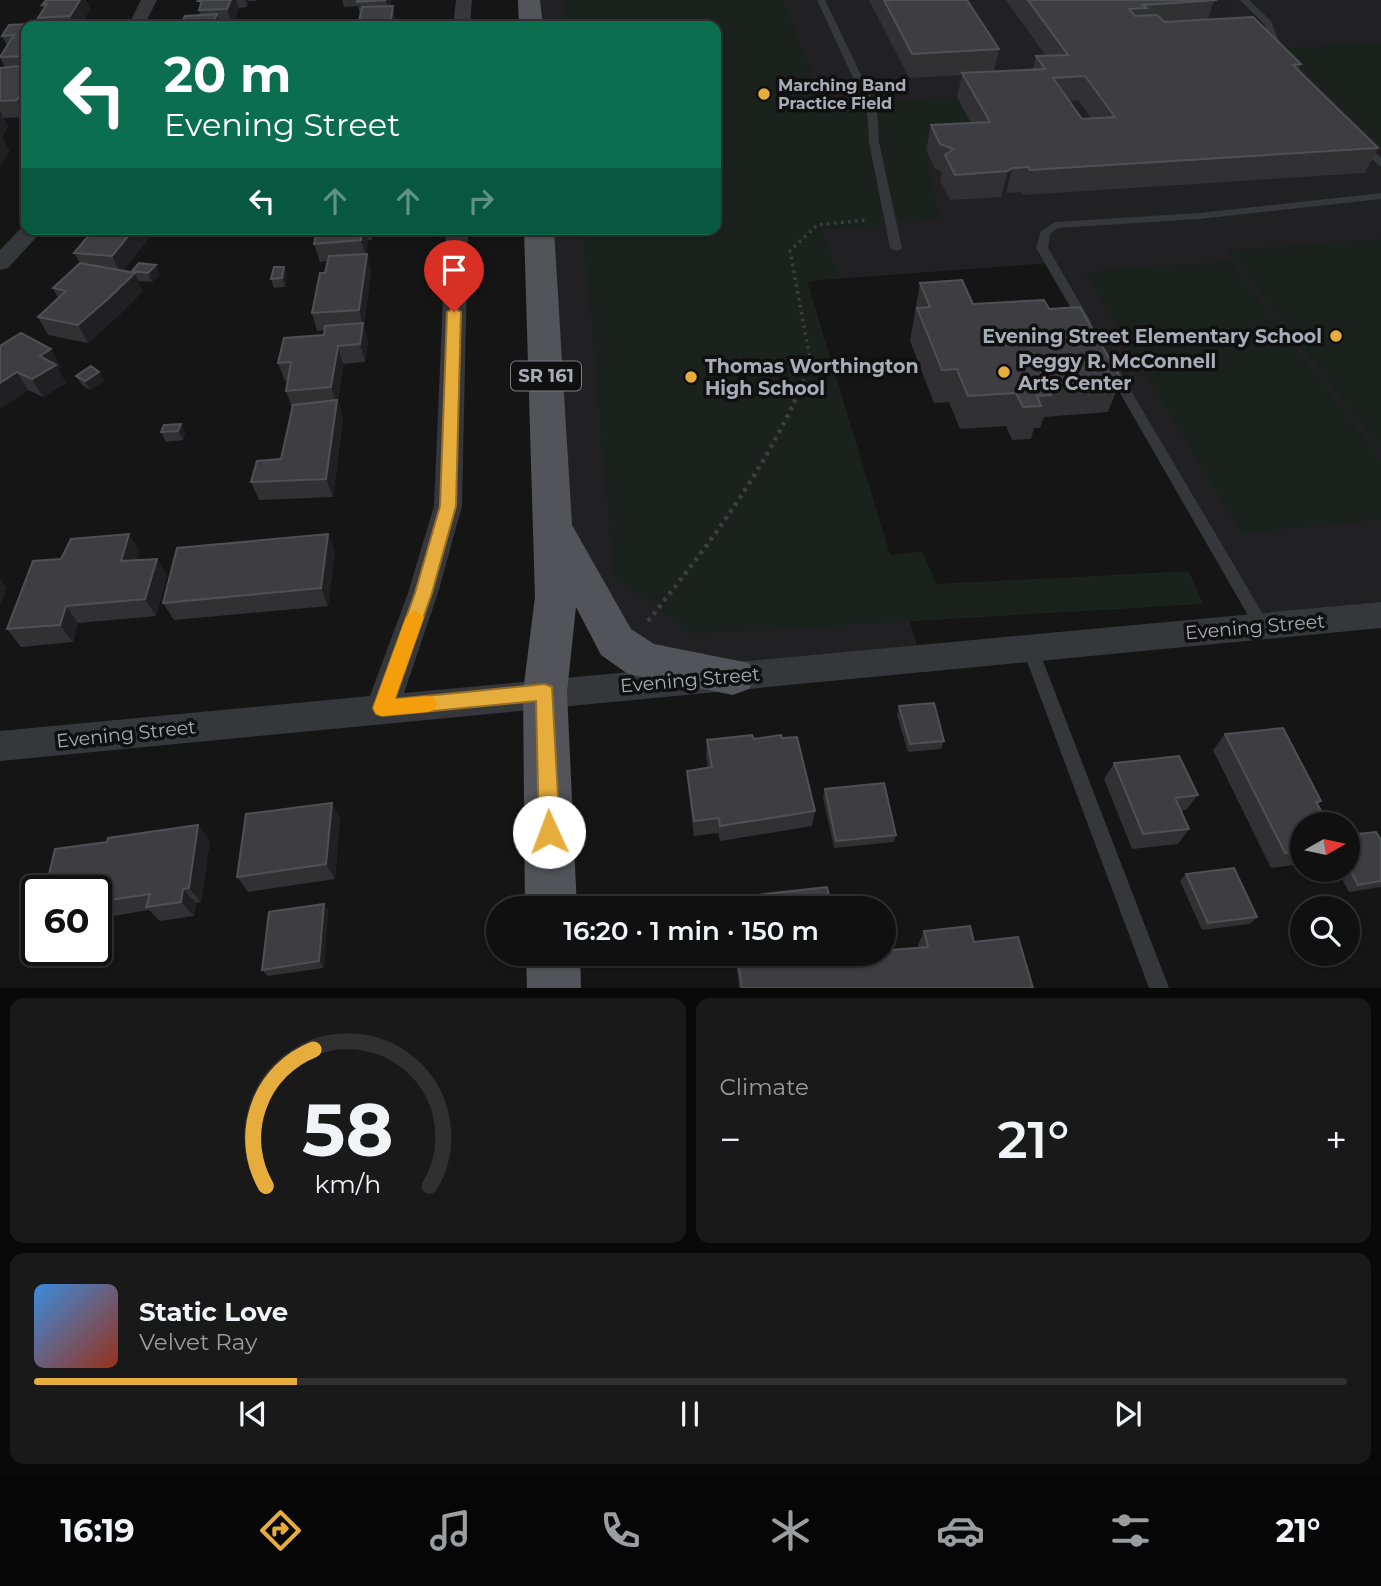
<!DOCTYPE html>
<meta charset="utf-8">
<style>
body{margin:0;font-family:Montserrat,sans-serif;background:#191919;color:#f1f3f6;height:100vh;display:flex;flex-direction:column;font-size:26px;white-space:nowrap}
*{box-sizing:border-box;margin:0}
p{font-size:23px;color:#9c9d9f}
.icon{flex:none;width:38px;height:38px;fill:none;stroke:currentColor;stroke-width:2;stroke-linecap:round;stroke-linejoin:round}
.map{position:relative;height:988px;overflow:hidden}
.side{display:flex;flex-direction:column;gap:10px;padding:10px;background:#090909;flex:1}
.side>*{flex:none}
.top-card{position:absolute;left:21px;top:21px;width:700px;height:214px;border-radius:14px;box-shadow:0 2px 5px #0004,0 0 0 2px #303030;background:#0b6e4f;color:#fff;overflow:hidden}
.needle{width:46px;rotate:81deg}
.buttons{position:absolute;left:1290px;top:812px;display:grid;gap:14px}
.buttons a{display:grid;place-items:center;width:70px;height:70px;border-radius:50%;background:#101010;box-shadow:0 2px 5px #0004,0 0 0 2px #303030;font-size:35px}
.speed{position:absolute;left:21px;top:875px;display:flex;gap:14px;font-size:35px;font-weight:700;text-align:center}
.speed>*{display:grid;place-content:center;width:91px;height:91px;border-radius:50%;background:#101010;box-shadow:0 2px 5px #0004,0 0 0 2px #303030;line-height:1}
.speed .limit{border:4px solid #111;border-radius:10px;background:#fff;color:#111}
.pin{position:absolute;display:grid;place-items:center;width:60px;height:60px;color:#fff;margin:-72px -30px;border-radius:50% 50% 50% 0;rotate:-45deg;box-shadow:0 0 7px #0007}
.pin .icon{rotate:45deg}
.me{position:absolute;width:77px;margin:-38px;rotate:358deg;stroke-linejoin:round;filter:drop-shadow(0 0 5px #0008)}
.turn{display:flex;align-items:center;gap:24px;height:147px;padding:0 28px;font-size:32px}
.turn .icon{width:91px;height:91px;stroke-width:2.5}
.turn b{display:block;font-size:49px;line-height:60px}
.lanes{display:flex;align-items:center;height:66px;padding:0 28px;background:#0003;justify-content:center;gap:35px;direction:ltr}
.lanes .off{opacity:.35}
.big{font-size:52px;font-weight:600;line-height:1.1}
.side .card{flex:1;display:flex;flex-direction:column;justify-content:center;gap:10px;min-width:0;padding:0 24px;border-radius:14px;background:#191919}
.side .dial{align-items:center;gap:0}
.dial svg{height:182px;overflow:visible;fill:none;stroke:#303030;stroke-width:7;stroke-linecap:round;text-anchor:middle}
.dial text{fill:#f1f3f6;stroke:none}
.song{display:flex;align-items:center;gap:21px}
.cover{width:84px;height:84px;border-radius:10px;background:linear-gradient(135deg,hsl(210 70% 55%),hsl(10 70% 35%))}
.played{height:7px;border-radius:4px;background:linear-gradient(90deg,#e7ad3c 20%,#303030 20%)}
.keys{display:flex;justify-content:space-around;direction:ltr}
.heat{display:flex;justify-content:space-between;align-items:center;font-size:38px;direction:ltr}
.side .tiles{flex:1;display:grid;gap:10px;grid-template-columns:1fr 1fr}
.card:last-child{grid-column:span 2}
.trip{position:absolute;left:486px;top:896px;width:410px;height:70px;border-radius:35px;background:#101010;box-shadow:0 2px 5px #0004,0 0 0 2px #303030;font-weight:600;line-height:70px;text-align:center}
.dock{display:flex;height:112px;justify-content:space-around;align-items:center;background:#060606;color:#9c9d9f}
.dock .icon{width:49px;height:49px}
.dock .current{color:#e7ad3c}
.dock b{font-size:32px;color:#f1f3f6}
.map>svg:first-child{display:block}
.built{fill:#212123}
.green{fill:#1b211c}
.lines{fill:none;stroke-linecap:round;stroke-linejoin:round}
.path-far1{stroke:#3c3e42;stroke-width:3.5;stroke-dasharray:2.5 4.5;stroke-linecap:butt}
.path{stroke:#3c3e42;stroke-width:4.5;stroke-dasharray:3.5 5;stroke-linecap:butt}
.service{fill:#36373b;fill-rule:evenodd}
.minor{fill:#36373b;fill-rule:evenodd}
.primary{fill:#52545a;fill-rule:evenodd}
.wall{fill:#313134;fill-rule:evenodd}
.shaded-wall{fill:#202022}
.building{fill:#3e3e42;stroke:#4e5054;stroke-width:2;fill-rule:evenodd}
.route{fill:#e7ad3c;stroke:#967027;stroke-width:2}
.slow{fill:#f59e0b}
.poi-dot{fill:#e7ad3c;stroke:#101011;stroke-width:2.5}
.labels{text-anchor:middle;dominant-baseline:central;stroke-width:7;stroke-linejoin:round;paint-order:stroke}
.far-poi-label{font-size:16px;font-weight:bold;fill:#a7acb6;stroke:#101011;text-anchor:start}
.shield{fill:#101011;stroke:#7a7d84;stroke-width:2}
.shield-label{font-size:18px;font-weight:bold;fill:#a7acb6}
.poi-label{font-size:19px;font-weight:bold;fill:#a7acb6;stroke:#101011;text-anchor:start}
.street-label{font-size:19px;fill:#a7acb6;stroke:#101011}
</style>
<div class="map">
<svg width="1381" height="988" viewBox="0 0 1381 988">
<rect width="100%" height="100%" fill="#151516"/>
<path class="built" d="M529,0H1381V615L1262,626L1051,263L807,281L921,658L733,676L644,661L553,524L539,229H716V26H531Z"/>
<path class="green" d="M563,0H783L824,105L957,97L985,147L926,150L939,219L822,230L839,278L807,281L890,555L922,551L936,584L1189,571L1203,604L693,634L614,577L583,229H716V26H565Z
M1381,43V146L1282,48Z
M1381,239V450L1227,250Z
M1230,261L1381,461V520L1241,533L1085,272Z"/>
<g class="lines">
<path class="path-far1" d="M800,388L811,364L790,251L817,225L867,220"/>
<path class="path" d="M648,621C707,547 763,474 801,387"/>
<path class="service" d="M817,0H825L877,108L879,142L902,248L900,250L896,251L890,248L869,142L867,108Z
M1240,0H1249L1271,21L1278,39L1286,50L1285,52H1279L1270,39L1264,24Z
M1358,143H1366L1381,158V167L1358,147Z
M1381,193V199L1199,219L1058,228L1050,234L1048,248L1091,322L1085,326L1079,322L1036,248L1041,231L1055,222L1199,213Z
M1111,363L1117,367L1267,621L1270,626L1267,631L1262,632L1257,631L1105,367Z
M1030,641L1036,643L1038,648L1169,988H1149L1022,648L1024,643Z"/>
<path class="minor" d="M141,0H157L144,26H128Z
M456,0H472L470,26H453Z
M25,224L26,229H44L8,268L0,270V250Z
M446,229H468L462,506L438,593L404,693L1381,602V628L0,761V731L370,696L408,593L434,506Z"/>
<path class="primary" d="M518,0H540L543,26H519Z
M524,229H554L572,525L631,629L654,644L749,663L755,676L749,689L733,695L628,674L601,655L576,607L567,692L577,908H525L523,692L535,597Z
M526,954H580L581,988H527Z"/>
</g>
<path class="wall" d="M46,0H86L90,9L80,26H26V117L3,118L8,127L2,137L9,151L0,166V68H5L0,57L7,46L2,36L9,25L41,23L38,18L44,9L42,5Z
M199,0H257L256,1H249L247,7L239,8L233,24L180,26L200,15L199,10L200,7Z
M342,0H391V6L396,22L395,26H358L360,15L358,6L344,7Z
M869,0H967L999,49L994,72L1033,69L1036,56H1046L1006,0H1233L1226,17L1221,19L1301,64L1298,70L1378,148L1365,173L1023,195L1021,192L1006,193L1001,197L950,200L940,181L942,172L935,169L926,150L931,125L971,123L957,97L962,75L909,78ZM1078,100L1091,118L1082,119L1069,101Z
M94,229H156L123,271L160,274L152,282L138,281L143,291L118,316L88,343L48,335L38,317L58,298L53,288L80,263L74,253Z
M311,229H373L372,240H368L366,254L371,272L364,326L368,341L365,362L343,364L338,401L343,418L333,497L259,500L251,482L281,459L292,408L286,391L287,381H285L278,363L324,335L325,330L317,331L312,313L327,261L320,262L314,244L317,231L312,232Z
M284,267L287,276L285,287L274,288L271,279Z
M920,283L973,304L1049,309L1121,379L1108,412L1044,417L1040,428H1034L1031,439L1012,440L1006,426L960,429L949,402L934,403L910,341Z
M0,346L61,367L58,369L66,383L43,397L28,390L0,409Z
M76,376L104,381L90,390L82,385Z
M181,424L185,434L183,440L166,442L161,432Z
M328,534L335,552L328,606L174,620L163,603Z
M140,551L137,560L157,559L167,576L156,616L78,623L73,642L21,647L7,629L61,559Z
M899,706L944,741L941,749L908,752L897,715Z
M1225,734L1321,801L1302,824V864L1271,868L1213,750Z
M754,739L815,811L812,826L720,841L718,833L694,836L688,787L687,771L708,768L706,756L707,740Z
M1114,763L1198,795L1186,810L1181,811L1189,829L1178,844L1132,849L1104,779Z
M825,789L896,835L894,842L834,848L823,797Z
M340,818L335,879L248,892L237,877Z
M1348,835L1381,840V887L1349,892L1337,870H1348Z
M210,840L201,902L196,903L194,916L160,921L149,910L107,917L103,913L96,914V891Z
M1186,874L1257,917L1250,924L1202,930L1180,881Z
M324,904L328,911L324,968L268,976L262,970Z
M924,931L974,942L1033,988H739L735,954H884L890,950L919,948L918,945Z"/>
<path class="shaded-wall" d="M80,0H86L90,9L80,26H74L70,16Z
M231,0H236L239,8L232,25L227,9Z
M245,0H249L247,7Z
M386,0H391L389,16Z
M1217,0H1233L1226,17L1206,24L1214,1Z
M393,6L396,22L395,26H390Z
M217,14L221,26L212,25Z
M26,86V117L17,100Z
M0,111L8,127L2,137L9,151L0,166Z
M1012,168L1006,193L1001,197L1008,171Z
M134,229H156L121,274L112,256Z
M362,229H365L368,240L366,258L361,240Z
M369,229H373L372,240Z
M367,254L371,272L364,326L368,341L365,362L360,344L363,325L359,310Z
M156,265L160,274L152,282L148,273Z
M284,267L287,276L285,287L282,278Z
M135,273L143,291L118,316L88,343L78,325Z
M338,346L343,364L338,401L343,418L333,497L326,479L337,405L331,387Z
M51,349L61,367L58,369L66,383L43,397L32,379L40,356Z
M17,372L28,390L0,409V383Z
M99,372L104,381L90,390L85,381Z
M181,424L185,434L183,440L178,431Z
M129,534L140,551L132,579L121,561Z
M328,534L335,552L328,606L321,588Z
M157,559L167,576L156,616L145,599Z
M0,579L7,588L0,605Z
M66,606L78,623L73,642L60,625Z
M332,803L340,818L335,879L326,864Z
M198,825L210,840L201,902L189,888Z
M183,889L196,903L194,916L181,902Z
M324,904L328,911L324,968L319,961Z"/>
<path class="building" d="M46,0H80L70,16L38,18L47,4L42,5Z
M199,0H231L227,9L199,10L202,1H198Z
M357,0H386L357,2Z
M884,0H967L999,49L912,54Z
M1028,0H1217L1143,5L1147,8L1129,9L1135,16L1157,15L1164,22L1253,17L1301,64L1293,65L1378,148L1030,170L1028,167L1012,168L1008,171L955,175L945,155L953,149L940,144L931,125L990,122L962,73L1045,69L1036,56L1068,55ZM1085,76L1115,117L1082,119L1053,78Z
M393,6L390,26H358L362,7Z
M217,14L212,25L234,24L233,26H180L185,16Z
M65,22L62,26H26V56L0,57L14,35L2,36L9,25Z
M26,65V86L17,100L0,101V68Z
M94,229H134L112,256L74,253Z
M317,229H362L361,240L314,244Z
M367,254L359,310L312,313L320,273H325L329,256Z
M80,263L135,273L109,298L78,325L38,317L66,291L53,288Z
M139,263L156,265L148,273L132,271Z
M274,267H284L282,278L271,279Z
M962,280L973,304L1044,300L1049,309L1080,307L1121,379L1047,385L1051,395L1037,396L1041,406L1023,407L1016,393L968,396L957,369L942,370L917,308L930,307L920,283Z
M363,323L360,344L338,346L331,387L286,391L291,362L278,363L284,338L324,335L325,326Z
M21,333L51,349L40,356L56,365L32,379L17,372L0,383V346Z
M91,366L99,372L85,381L76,376Z
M337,400L326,479L251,482L257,461L281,459L293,405Z
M181,424L178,431L161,432L164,425Z
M129,534L121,561L157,559L145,599L66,606L60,625L7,629L33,561L61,559L71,539Z
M328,534L321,588L163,603L177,548Z
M934,703L944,741L910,744L899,706Z
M1283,728L1321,801L1316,802L1329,824H1302V851L1285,853L1225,734Z
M752,735L754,739L781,735L782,738L797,737L815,811L720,826L719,818L694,821L687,771L712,767L707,740Z
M1179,756L1198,795L1175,798L1189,829L1143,834L1114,763Z
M884,783L896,835L836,841L825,789Z
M332,803L326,864L237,877L246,814Z
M198,825L189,888L183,889L181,902L146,907L150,894L96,902V891H45L55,849L107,842L108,838Z
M1376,832L1381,840V881L1358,885L1348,866V835Z
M1234,868L1257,917L1208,923L1186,874Z
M827,887L832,908H732L730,898Z
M324,904L319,961L262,970L269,912Z
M970,926L974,942L1018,937L1033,988H742L737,954H884V936H886L890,950L928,947L924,931Z"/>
<path class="route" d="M454,308L461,312L456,506L432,593L395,699L545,684L552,687L560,832L557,839L549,842L542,839L539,832L536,701L382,716L376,714L373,708L415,593L440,506L447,312Z"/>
<path class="slow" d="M415,610L424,617L395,699L427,696L434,698L437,704L434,710L427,712L382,716L376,714L373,708L406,617Z"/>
<g class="poi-dot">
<circle cx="764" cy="94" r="7"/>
<circle cx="1336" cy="336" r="7"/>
<circle cx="1004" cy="372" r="7"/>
<circle cx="691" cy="377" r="7"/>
</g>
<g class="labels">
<g class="far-poi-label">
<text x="778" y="85">Marching Band<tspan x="778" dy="18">Practice Field</tspan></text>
</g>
<rect class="shield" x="511" y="361.5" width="70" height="29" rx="5"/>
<g class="shield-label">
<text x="546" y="376">SR 161</text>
</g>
<g class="poi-label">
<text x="1322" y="336" text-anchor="end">Evening Street Elementary School</text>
<text x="1018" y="361">Peggy R. McConnell<tspan x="1018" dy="22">Arts Center</tspan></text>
<text x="705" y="366">Thomas Worthington<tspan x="705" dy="22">High School</tspan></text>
</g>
<g class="street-label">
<text transform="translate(1255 627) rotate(-5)">Evening Street</text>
<text transform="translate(690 680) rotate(-5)">Evening Street</text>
<text transform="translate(126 734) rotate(-6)">Evening Street</text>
</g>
</g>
</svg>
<div class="buttons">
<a><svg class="needle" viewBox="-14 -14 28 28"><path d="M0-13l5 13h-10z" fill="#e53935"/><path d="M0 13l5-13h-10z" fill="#9c9d9f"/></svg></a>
<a><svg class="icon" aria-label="search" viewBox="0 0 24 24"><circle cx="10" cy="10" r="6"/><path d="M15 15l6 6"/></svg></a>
</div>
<div class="speed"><div class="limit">60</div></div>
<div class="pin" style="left:454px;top:312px;background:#d93025"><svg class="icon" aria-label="arrive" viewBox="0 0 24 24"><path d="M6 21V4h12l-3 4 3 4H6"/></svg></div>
<svg class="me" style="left:549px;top:832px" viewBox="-20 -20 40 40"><circle r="19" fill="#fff"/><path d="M0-13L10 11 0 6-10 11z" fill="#e7ad3c"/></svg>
<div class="trip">16:20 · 1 min · 150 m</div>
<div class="top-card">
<div class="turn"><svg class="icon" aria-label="left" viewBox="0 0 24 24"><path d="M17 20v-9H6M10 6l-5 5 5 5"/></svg><div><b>20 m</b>Evening Street</div></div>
<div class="lanes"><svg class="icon" aria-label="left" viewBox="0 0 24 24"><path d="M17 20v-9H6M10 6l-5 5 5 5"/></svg><svg class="icon off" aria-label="ahead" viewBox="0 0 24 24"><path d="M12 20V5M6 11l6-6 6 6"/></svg><svg class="icon off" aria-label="ahead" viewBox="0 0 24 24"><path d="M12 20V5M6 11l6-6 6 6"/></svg><svg class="icon off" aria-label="right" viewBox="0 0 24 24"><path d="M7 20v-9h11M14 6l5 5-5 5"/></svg></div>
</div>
</div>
<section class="side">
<div class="tiles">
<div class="card dial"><svg viewBox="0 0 100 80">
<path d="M14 69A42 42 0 1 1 86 69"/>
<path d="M14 69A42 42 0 0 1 35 9" stroke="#e7ad3c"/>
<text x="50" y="56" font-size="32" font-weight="700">58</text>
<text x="50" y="72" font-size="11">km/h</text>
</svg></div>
<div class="card"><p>Climate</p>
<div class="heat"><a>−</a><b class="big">21°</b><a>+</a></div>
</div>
<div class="card">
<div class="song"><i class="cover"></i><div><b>Static Love</b><p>Velvet Ray</p></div></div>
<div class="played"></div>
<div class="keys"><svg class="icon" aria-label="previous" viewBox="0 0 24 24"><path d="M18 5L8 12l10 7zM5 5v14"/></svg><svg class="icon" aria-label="pause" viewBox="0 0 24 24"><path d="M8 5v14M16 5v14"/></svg><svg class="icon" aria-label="next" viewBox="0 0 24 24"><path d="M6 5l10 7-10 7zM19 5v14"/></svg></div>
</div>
</div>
</section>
<nav class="dock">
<b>16:19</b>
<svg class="icon current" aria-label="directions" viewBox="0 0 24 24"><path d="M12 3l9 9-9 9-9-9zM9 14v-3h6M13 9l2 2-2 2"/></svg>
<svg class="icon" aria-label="music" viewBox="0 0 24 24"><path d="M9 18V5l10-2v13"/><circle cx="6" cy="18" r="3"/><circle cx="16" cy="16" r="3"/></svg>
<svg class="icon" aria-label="phone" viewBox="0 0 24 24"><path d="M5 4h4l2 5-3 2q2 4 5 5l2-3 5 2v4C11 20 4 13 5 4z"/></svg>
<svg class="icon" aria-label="climate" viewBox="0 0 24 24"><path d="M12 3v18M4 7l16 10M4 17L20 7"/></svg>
<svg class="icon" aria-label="car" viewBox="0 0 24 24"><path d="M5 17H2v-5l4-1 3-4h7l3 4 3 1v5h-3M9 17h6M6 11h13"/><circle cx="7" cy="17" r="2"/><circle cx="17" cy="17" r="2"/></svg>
<svg class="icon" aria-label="filters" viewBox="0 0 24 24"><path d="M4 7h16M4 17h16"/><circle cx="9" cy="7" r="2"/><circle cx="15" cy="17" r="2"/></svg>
<b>21°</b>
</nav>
